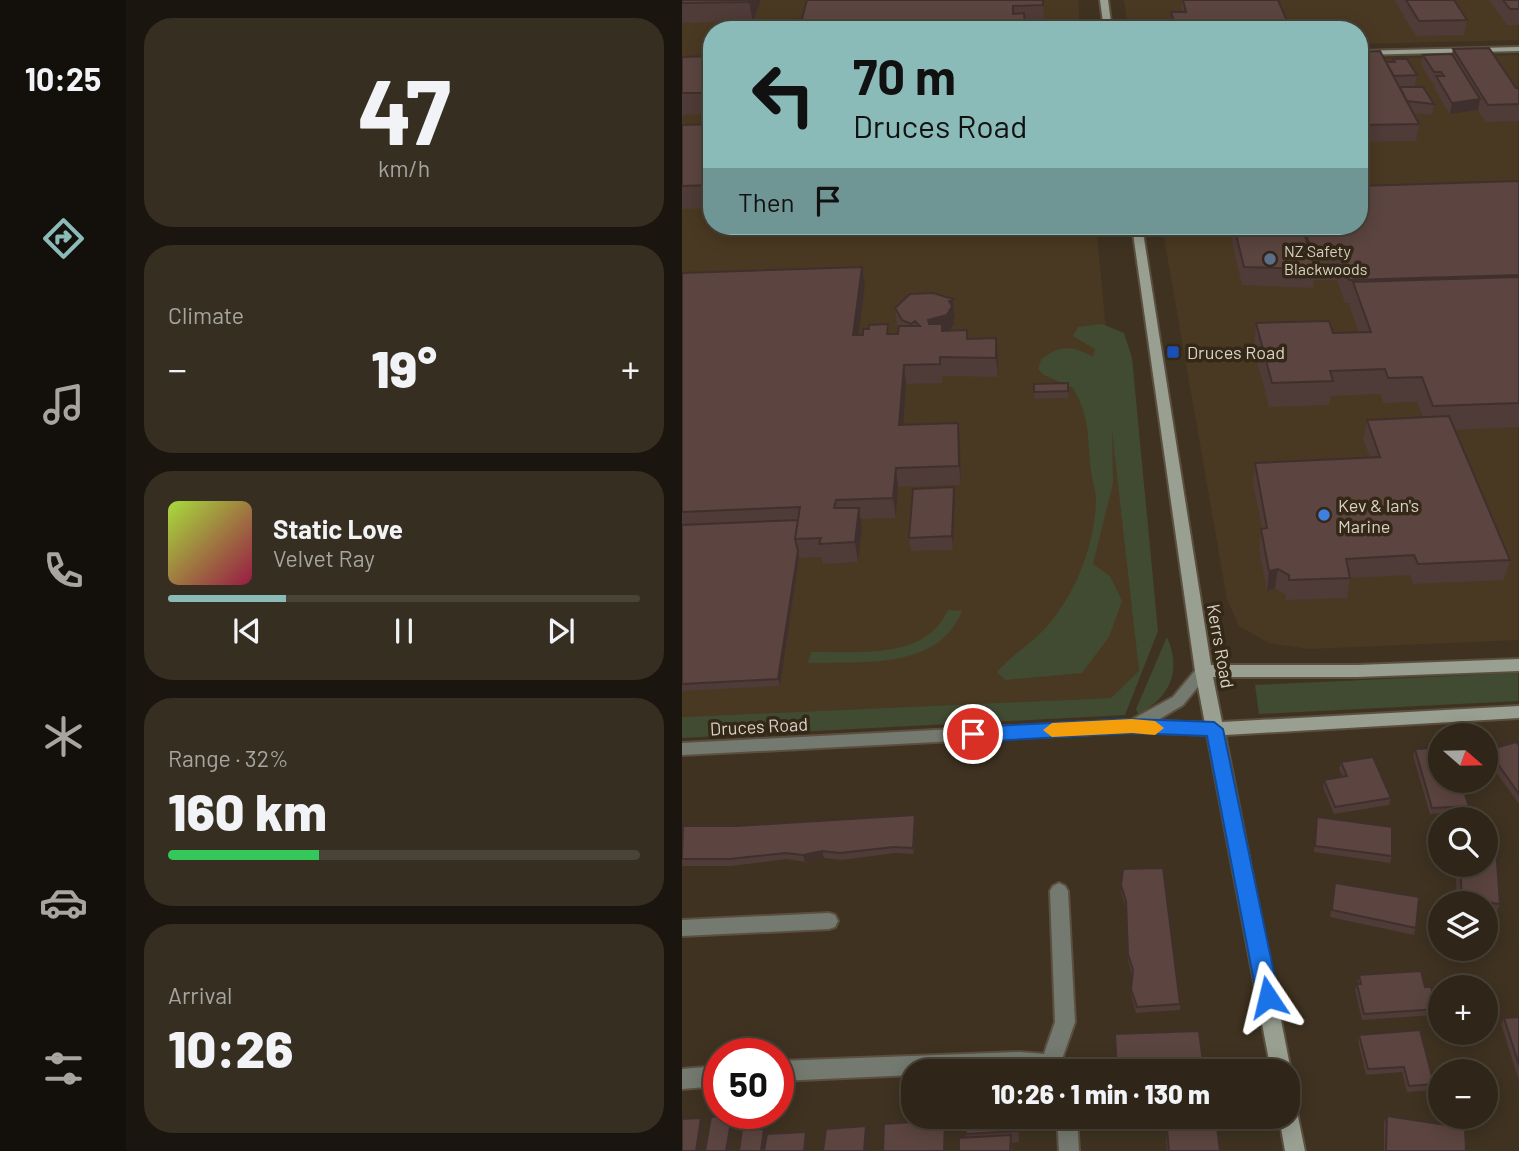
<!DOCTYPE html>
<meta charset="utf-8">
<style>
body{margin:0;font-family:Barlow,sans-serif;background:#372e22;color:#f1f3f6;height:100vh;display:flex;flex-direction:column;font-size:26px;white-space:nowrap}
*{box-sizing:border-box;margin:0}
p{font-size:23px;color:#a7a5a2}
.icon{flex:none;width:38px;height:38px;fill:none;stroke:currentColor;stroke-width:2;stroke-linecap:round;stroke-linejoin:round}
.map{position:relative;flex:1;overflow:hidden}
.sheet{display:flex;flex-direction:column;gap:18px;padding:18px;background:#1a150e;width:556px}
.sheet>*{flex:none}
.top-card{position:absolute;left:21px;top:21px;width:665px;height:214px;border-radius:28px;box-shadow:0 4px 18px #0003,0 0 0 2px #4a4338;background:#8bbbb9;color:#111;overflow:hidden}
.needle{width:46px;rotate:110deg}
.tools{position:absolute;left:746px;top:723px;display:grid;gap:14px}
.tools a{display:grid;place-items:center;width:70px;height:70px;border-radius:50%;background:#2f2619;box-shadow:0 4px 18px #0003,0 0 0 2px #4a4338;font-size:35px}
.speed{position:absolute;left:21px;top:1038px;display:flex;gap:14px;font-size:35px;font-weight:700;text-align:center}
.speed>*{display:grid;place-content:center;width:91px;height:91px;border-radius:50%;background:#2f2619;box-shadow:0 4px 18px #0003,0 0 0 2px #4a4338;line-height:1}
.speed .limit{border:10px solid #d22;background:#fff;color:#111}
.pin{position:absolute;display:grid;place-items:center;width:60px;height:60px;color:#fff;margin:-30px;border:4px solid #fff;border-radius:50%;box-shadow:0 2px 7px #0007}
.me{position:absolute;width:77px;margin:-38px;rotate:350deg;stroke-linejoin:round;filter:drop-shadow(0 0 5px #0008)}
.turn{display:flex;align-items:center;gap:24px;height:147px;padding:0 35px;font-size:32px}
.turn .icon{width:91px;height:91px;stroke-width:2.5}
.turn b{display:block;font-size:49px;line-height:60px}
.then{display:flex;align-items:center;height:66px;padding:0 35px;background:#0003;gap:14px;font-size:26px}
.big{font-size:52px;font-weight:800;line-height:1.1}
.sheet .widget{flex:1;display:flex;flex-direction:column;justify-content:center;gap:10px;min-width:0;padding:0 24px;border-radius:28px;background:#372e22}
.sheet .dial{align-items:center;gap:0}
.dial b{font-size:91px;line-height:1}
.song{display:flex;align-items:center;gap:21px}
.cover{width:84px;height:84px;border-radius:10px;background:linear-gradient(135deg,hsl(80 70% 55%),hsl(340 70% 35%))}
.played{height:7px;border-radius:4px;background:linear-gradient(90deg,#8bbbb9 25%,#4a4338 25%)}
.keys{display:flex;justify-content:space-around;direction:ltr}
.heat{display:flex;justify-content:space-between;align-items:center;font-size:38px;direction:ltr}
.charge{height:10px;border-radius:5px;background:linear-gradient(90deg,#34c759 32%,#4a4338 0)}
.trip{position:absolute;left:219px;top:1059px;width:399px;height:70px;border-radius:28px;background:#2f2619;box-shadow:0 4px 18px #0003,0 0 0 2px #4a4338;font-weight:800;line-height:70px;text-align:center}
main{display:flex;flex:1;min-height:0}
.dock{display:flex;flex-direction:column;width:126px;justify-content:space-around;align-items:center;background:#130f0a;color:#a7a5a2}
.dock .icon{width:49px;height:49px}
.dock .on{color:#8bbbb9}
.dock b{font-size:32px;color:#f1f3f6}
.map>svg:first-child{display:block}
.built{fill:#4a3922}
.green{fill:#404b31}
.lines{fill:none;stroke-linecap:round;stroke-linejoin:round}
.street-casing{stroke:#5b4f3f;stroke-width:4}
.secondary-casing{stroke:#5b4f3f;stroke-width:4}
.street{fill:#757a70;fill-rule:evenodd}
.secondary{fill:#99a092;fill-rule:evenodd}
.wall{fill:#4f3b37}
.shaded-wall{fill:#40302d}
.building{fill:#5c4540;stroke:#40302d;stroke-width:2}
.route{fill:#1a73e8;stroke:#114b97;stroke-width:2}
.slow{fill:#f59e0b}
.service-dot{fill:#5c6f8a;stroke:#342817;stroke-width:2.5}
.transit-dot{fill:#1a4fb4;stroke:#342817;stroke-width:2.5}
.shop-dot{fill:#3f7fe0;stroke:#342817;stroke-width:2.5}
.labels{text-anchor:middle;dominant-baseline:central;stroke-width:7;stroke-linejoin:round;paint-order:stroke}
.far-poi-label{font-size:16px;fill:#d9d1c7;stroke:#342817;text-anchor:start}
.poi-label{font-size:18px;fill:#d9d1c7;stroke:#342817;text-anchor:start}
.street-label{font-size:18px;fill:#d9d1c7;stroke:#342817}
</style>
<main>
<nav class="dock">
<b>10:25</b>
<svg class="icon on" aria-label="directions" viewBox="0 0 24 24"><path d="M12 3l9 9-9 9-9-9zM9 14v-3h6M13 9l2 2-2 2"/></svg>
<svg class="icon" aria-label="music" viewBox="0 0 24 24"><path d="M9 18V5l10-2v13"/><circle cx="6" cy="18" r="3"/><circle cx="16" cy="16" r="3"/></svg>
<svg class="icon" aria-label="phone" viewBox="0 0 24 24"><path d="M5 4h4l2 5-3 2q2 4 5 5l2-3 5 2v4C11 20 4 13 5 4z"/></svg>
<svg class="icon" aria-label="climate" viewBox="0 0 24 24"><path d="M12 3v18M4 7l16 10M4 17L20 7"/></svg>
<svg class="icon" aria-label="car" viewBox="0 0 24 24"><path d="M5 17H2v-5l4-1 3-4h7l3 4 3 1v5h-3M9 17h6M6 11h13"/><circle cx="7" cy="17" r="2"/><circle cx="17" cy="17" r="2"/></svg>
<svg class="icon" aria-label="filters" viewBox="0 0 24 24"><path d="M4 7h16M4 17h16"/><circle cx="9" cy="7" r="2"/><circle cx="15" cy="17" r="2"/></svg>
</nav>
<section class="sheet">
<div class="widget dial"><b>47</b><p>km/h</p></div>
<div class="widget"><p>Climate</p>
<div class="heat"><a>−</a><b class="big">19°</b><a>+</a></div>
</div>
<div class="widget">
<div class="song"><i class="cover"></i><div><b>Static Love</b><p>Velvet Ray</p></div></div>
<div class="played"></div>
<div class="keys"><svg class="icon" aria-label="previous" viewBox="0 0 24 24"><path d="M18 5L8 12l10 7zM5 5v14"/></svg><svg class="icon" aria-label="pause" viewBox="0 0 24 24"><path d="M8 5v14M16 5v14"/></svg><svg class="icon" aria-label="next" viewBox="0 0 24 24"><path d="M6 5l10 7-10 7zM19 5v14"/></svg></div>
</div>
<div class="widget"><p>Range · 32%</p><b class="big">160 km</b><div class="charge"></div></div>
<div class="widget"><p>Arrival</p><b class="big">10:26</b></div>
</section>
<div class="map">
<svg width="837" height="1151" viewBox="0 0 837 1151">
<rect width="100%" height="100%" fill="#3f3221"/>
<path class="built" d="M0,0H396L398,30H30V226H414L457,672L429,698L0,717Z
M442,0H836V40L677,44V30H446Z
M836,55V640L627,649L587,643L557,626L545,599L480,226H677V59Z"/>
<path class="green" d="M420,324L442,333L450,358L476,631L443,715L0,738V717L429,698L457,671L430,430L431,483L411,564L428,576L440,601L427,637L400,673L323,680L315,672C332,653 352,642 366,625C395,592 414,541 414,497C413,488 410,479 409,471C405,438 409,419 391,388L362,375L356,369L359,360C378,344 391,346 411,357L413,349L391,336L396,327Z
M266,610L280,611C256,671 179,661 126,663L129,652C174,651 244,661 266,610Z
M485,637C500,671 488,698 456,714L454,709Z
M836,673V701L577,714L573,685Z"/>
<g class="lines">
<g class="street-casing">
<path id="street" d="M521,665L526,667L529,671L501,705L474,721L532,723L538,725L540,729L538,733L532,735L450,732L0,755V743L449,720L491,697L516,667Z
M377,883L383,886L386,891L393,1022L379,1062L383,1064L386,1071H231V1075L96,1081V1061L338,1052L362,1054L373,1022L368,891L371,886Z
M147,913L153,915L156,921L153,927L147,929L0,936V920Z
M37,1066V1086L0,1089V1069Z
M375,1116H395L397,1151H377Z"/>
</g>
<g class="secondary-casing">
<path id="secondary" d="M418,0H426L430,30H422Z
M837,47V51L677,55V51Z
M450,226H460L529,665H675L837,659V671L675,677H531L540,722L837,706V718L543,735L609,1071L606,1078V1071H589L513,671Z
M606,1099L613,1102L623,1151H603L597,1116H606Z"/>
</g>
<use href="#street" class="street"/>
<use href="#secondary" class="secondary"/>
</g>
<path class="wall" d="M0,0H79L71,22L0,23Z
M361,0L362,25H343V30H89L120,19Z
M500,0L606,23L605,30H489V12H500Z
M712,0H772L785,20L782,35L734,36Z
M807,0H837V25H825Z
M771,49L834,88H837V121L803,122L796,110L768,114L752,88L753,83H750L739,65L741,55L770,54Z
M677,52L704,62H711V59L735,75L733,86L717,87L752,104L750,115L732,113L737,124L734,141L677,142Z
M30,56V114L0,115V57Z
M30,124V208L0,209V125Z
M837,181V427L772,430L828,560L822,580L731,584L728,575L668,578L665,598L604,600V595L593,588L585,591L577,548L580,529L571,482L573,463L688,457L681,439L685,420L741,417L735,402L701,403L699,394L649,396L647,405L587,407L572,348L574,323L651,333L677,332L667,306L668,303H663L655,280H632L631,288L560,285L549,238L550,226H677Z
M0,273L183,286L176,335L216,334L213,308L271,299L273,318H271L272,324L268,331L285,330L286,339L314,338L316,377L260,376V383L224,384L221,425L278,442L279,485L216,487L214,518L179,519L180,528L176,562L141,564L139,557L117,558L98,686L0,691Z
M386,383V398L352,399V384Z
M273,500L271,550L229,551L227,538Z
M837,745V804L803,757L806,750Z
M733,749L787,806L784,812L748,814L731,756Z
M659,762L709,798L707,805L652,814L641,787L642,780L661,777L657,769Z
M233,815L234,822L232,854L213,853L160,860L142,858L123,862L105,859L50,866H0V826H55Z
M635,817L710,856L708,863L632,852Z
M773,864H803L818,904L813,917L803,916V903H775Z
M441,869L498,1004V1010L454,1013L449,995L450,976L446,960L444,908L439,892Z
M653,883L734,928L732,935L648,917Z
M677,975L743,987L755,1009L753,1015L680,1020L673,990L675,984H676V981Z
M837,1017V1081L819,1024L822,1018Z
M677,1035L752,1084L750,1090L725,1092L720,1072L684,1075L676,1041Z
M336,1116L337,1142L329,1143L330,1151H277L284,1138V1134Z
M705,1116L784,1151H702V1122Z
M485,1129L538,1151H485L484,1140Z"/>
<path class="shaded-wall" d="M68,0H79L71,22L67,2Z
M798,99L796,110L768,114L770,103Z
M180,267L183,286L174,354L171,335Z
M271,299L273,318H271L272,324L266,333L248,339L246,320L267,301Z
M314,338L316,357V377L314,358Z
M222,365L224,384L220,444L217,425Z
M276,423L278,442L279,485L277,466Z
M214,468L216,487L214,518L211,498Z
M272,487L273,500L271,550L270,536Z
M177,508L180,528L176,562L173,542Z
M116,551L117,558L98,686L96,679Z
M596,569L593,588L585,591L587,571Z
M233,815L234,822L232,854L231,848Z
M140,851L142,858L123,862L121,855Z
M50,1116L52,1121L48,1151H44Z
M19,1118L22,1124L18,1151H14Z
M263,1120L264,1126L263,1151H262Z
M184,1126L186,1132L185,1151H182Z
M82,1129L87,1140L86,1151H79Z
M124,1132L126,1137L125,1151H122Z"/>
<path class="building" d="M0,0H68L67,2L0,3Z
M125,0H361V5L331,6V14L342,13L343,27L221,30H89L91,25H106L107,20L120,19Z
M501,0H596L606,23L493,25L489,12H504Z
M724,0H772L785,20L737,21Z
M821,0H837V9H828Z
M807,48L834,88H837V104L806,105L771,49Z
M698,51L737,124L677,125V110H687L677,91V52Z
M770,54L798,99L770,103L754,76H762L759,72H752L741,55Z
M30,56V93H0V57Z
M711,59H725L735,75L712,76L704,62H713Z
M718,87H741L752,104L725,101Z
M30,124V185L0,186V125Z
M837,181V275L667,280L658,256L632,257L621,226H677V186Z
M552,226H620L633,269L562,267Z
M180,267L171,335H181V329H187V325L206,324L205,334H216L217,326H238L233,321L229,324L220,320L213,308L228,294L251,293L271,299L267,301L270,306L265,315L246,320L247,324H260V331L285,330V339L314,338V358L258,357V364L222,365L217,425L276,423L277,466L214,468L211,498L154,500L152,508H177L173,542L137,544L139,538L113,539L118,507L0,512V273Z
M837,277V403L751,406L740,377L706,378L703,369L648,371L651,381L590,383L574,323L647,321L651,333L689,332L671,282Z
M386,383V391L352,392V384Z
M767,416L828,560L736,564L732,555L664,559L668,578L607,580V575L596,569L587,571L579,529L585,528L573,463L698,457L685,420Z
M272,487L270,536L227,538L231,489Z
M116,520L113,539L116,551L96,679L0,684V525Z
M834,742L837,745V794L806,750Z
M758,748V780H778L787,806L750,808L733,749Z
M691,757L709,798L653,807L642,780L665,776L659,762Z
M233,815L231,848L212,847L158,853L140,851L121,855L104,853L48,859H0L1,826H55Z
M635,817L710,827V856L633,846Z
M803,848L814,849L818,904L780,899L778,864H803Z
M481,868L498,1004L455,1007L449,989L451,970L446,954L444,901L439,885L441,869Z
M653,883L737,897L734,928L650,910Z
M739,971L743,987H749L755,1009L682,1014L675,984H679L677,975Z
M837,1017V1065L822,1018Z
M738,1030L752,1084L727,1086L722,1067L686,1069L677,1035Z
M517,1031L522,1071H435L433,1034Z
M50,1116L44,1151H23L29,1117Z
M284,1116H335L336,1131L284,1134Z
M705,1116L783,1128L784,1151H704Z
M19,1118L14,1151H0V1119Z
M263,1120L262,1151H201L202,1124Z
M184,1126L182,1151H141L144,1129Z
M535,1126L538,1151H487L485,1129Z
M82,1129L79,1151H57L60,1130Z
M124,1132L122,1151H82L85,1134Z
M329,1135L328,1151H277V1138Z"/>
<path class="route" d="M450,719L532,722L541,729L597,997L594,1004L586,1007L579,1004L575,997L525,736L450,733L291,742L282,734L291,727Z"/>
<path class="slow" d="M450,719L473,721L482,728L473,735L450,733L370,737L361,730L370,723Z"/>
<circle class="service-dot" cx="588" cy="259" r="7"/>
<rect class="transit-dot" x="484" y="345" width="14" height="14" rx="3.5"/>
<circle class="shop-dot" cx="642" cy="515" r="7"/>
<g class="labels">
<g class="far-poi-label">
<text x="602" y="250">NZ Safety<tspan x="602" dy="18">Blackwoods</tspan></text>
</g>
<g class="poi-label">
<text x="505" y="352">Druces Road</text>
<text x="656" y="505">Kev &amp; Ian's<tspan x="656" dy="21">Marine</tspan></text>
</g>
<g class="street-label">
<text transform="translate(539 646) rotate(80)">Kerrs Road</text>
<text transform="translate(77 726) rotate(-3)">Druces Road</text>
</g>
</g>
</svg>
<div class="tools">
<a><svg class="needle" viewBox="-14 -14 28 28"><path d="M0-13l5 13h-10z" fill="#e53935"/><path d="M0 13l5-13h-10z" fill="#a7a5a2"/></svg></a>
<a><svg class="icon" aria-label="search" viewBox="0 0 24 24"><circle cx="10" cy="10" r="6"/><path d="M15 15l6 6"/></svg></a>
<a><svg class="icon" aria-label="layers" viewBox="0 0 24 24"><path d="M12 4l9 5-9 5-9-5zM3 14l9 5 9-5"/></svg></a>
<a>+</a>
<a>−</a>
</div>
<div class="speed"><div class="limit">50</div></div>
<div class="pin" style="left:291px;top:734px;background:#d93025"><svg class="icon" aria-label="arrive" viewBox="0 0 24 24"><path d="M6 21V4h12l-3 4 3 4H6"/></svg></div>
<svg class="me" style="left:586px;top:997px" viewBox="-20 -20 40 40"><path d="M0-17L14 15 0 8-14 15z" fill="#1a73e8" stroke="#fff" stroke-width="4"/></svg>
<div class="trip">10:26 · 1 min · 130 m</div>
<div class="top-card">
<div class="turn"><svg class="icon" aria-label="left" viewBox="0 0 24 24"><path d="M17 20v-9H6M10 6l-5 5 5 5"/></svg><div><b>70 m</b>Druces Road</div></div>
<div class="then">Then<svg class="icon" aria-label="arrive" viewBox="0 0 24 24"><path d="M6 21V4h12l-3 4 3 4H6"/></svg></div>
</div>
</div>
</main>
